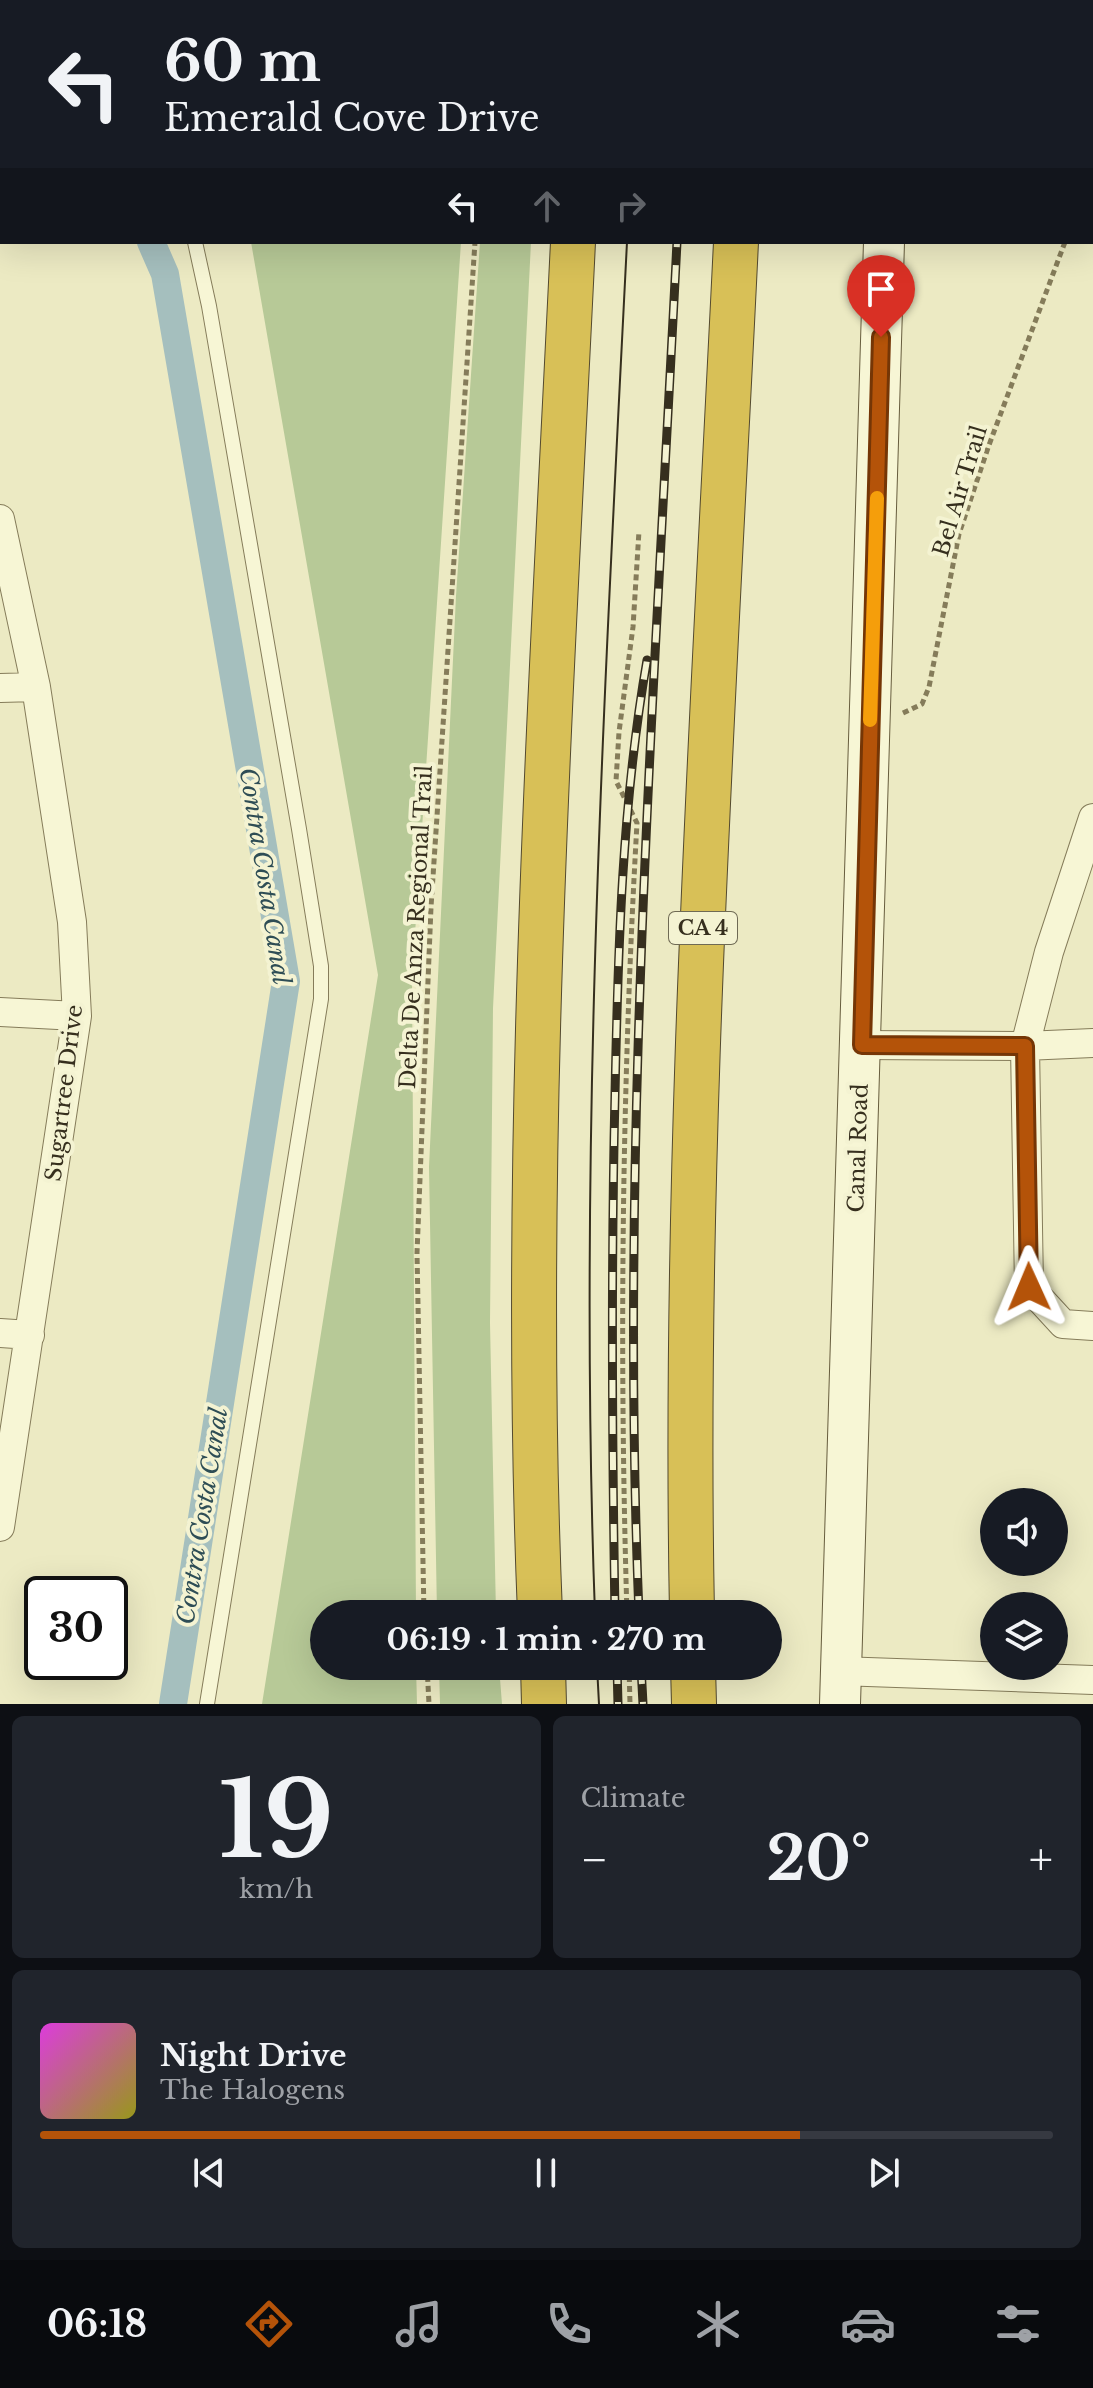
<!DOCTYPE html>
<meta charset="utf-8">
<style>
body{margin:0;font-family:"Libre Baskerville",serif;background:#20242c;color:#f1f3f6;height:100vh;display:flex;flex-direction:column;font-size:30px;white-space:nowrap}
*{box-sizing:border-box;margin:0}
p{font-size:26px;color:#9ea1a6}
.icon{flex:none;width:44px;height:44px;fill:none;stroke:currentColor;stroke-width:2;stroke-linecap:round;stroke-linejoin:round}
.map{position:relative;height:1704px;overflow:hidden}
.sheet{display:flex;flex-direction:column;gap:12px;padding:12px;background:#0d0f14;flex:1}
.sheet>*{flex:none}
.banner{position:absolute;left:0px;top:0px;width:1094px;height:244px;box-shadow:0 8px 32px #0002;background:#171b24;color:#f1f3f6;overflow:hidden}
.fabs{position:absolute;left:980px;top:1488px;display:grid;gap:16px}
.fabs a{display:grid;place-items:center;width:88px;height:88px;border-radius:50%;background:#171b24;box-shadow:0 8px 32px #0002;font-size:40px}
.speed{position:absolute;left:24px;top:1576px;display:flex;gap:16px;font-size:40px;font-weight:700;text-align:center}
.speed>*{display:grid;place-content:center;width:104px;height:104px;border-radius:50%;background:#171b24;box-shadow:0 8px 32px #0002;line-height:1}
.speed .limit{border:4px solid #111;border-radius:12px;background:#fff;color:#111}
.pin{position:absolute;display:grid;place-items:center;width:68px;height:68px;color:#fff;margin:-82px -34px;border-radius:50% 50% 50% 0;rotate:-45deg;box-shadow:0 0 8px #0007}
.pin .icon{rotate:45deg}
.me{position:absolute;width:88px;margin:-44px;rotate:359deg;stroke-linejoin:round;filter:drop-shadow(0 0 6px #0008)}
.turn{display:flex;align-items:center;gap:28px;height:168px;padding:0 32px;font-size:36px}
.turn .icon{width:104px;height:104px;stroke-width:2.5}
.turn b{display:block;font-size:56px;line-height:68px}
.lanes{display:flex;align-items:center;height:76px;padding:0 32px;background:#0003;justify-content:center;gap:40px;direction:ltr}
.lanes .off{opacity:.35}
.big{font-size:60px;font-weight:800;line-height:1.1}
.sheet .tile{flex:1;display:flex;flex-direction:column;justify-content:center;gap:12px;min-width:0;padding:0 28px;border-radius:12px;background:#20242c}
.sheet .dial{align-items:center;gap:0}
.dial b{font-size:104px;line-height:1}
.song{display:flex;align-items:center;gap:24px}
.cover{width:96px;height:96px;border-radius:12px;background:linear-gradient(135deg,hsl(300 70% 55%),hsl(60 70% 35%))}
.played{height:8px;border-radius:4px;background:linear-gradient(90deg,#b45309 75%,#363941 75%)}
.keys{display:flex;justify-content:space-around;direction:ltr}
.heat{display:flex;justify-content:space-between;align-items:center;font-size:44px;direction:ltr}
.sheet .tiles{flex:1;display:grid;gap:12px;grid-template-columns:1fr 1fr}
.tile:last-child{grid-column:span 2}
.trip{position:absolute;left:310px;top:1600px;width:472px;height:80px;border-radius:40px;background:#171b24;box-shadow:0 8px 32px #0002;font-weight:800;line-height:80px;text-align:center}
.dock{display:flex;height:128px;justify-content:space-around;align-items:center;background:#090b0e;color:#9ea1a6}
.dock .icon{width:56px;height:56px}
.dock .on{color:#b45309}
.dock b{font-size:36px;color:#f1f3f6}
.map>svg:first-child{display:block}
.green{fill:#b7c997}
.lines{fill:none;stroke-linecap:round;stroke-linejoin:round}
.canal{stroke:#a5bfbe;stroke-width:28}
.lane-casing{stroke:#857c5a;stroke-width:16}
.street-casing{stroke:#857c5a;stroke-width:30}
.secondary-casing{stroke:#675d3e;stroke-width:42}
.highway-casing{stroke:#53492f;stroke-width:46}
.path{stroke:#857c5a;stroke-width:5;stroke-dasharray:6 4;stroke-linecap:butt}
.lane{stroke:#f7f6d5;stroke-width:14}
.street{stroke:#f7f6d5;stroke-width:28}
.secondary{stroke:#f7f6d5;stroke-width:40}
.highway{stroke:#d8c057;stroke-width:44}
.tram{stroke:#362f1e;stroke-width:2}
.rail-casing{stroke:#362f1e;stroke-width:9}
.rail{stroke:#f4f3d2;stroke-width:6;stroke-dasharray:18;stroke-linecap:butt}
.route-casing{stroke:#753606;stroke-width:20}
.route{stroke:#b45309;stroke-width:14}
.slow{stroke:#f59e0b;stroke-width:14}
.labels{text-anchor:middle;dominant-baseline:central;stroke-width:8;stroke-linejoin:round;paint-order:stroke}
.shield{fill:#f4f3d2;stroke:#6f6a54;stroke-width:2}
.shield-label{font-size:20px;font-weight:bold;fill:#362f1e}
.street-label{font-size:22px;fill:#362f1e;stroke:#f4f3d2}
.water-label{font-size:24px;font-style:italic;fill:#2e4d55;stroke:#f4f3d2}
</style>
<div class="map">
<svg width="1093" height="1704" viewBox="0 0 1093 1704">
<rect width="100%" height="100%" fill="#eceac3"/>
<path class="green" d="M251,242H461L412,979L416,1614H324V1666H416L417,1704H262L378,975Z
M480,242H531L493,1008L490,1323L496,1614H437L429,1167L456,596Z
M439,1666H499L502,1704H440Z"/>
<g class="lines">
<path class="canal" d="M0,74L2,76
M151,242L165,274L286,981L173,1704"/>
<g class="lane-casing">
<path id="lane" d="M0,25L2,27
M195,242L209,306L299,829L321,966V999L207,1704"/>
</g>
<g class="street-casing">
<path id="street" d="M0,519L36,687L72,922L77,1016L0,1527
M0,688L36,687
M1093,818L1049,952L1025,1046L1029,1287L1063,1324L1093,1326
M0,1012L77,1016
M862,1045L1025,1046L1093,1043
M0,1333L30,1335
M839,1671L1093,1680"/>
</g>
<g class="secondary-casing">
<path id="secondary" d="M891,2V0
M840,1704L884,242"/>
</g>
<g class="highway-casing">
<path id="highway" d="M585,2V0
M748,2V0
M540,1614C521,1156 551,699 573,242
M692,1614C683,1156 714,699 736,242
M543,1666L544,1704
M693,1666L694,1704"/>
</g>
<path class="path" d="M490,2V0
M1092,178L1093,176
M903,713L922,704L929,687L959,534L989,445L1065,242
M424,1614L417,1253L431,907L475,242
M627,1614C619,1350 622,1087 637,823L616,781L619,732L633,627L639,531
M427,1666L429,1704
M629,1666L630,1704"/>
<use href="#lane" class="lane"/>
<use href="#street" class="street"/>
<use href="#secondary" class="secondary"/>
<use href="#highway" class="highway"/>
<path class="tram" d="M639,2V0
M595,1614C578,1156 604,699 627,242
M597,1666L599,1704"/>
<g class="rail-casing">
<path id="rail" d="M689,2V0
M615,1614C612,1441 611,1267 615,1094C618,948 622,804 647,660
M639,1614C620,1156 654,699 677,242
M617,1666L618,1704
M641,1666L643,1704"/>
</g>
<use href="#rail" class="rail"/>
</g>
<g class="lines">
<g class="route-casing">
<path id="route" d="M881,337L862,1045L1025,1046L1029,1287"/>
</g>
<use href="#route" class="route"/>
<path class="slow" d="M870,720L877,498"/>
</g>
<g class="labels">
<rect class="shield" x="669" y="912" width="68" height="32" rx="6"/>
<g class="shield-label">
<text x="703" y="928">CA 4</text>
</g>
<g class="street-label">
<text transform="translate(960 491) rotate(-73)">Bel Air Trail</text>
<text transform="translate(416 927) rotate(-87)">Delta De Anza Regional Trail</text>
<text transform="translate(64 1093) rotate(-83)">Sugartree Drive</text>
<text transform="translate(858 1148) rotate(-88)">Canal Road</text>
</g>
<g class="water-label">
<text transform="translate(265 876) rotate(81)">Contra Costa Canal</text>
<text transform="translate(202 1516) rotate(-81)">Contra Costa Canal</text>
</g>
</g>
</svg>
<div class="fabs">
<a><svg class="icon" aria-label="sound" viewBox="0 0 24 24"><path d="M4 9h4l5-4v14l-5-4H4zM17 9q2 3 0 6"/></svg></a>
<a><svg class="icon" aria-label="layers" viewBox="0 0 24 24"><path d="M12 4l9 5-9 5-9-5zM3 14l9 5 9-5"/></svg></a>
</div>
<div class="speed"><div class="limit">30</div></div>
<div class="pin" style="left:881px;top:337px;background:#d93025"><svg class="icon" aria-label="arrive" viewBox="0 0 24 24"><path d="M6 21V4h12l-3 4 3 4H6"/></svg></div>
<svg class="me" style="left:1029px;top:1287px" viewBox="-20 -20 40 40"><path d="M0-17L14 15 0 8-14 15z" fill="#b45309" stroke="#fff" stroke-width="4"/></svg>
<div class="trip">06:19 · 1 min · 270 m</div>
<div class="banner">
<div class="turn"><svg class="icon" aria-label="left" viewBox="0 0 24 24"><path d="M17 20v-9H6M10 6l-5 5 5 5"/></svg><div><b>60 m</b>Emerald Cove Drive</div></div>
<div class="lanes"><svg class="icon" aria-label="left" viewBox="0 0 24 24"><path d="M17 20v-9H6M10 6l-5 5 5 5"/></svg><svg class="icon off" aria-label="ahead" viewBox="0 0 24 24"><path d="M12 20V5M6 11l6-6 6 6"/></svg><svg class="icon off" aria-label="right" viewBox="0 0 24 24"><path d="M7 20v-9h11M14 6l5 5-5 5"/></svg></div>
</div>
</div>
<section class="sheet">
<div class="tiles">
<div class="tile dial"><b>19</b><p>km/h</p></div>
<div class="tile"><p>Climate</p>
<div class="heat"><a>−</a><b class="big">20°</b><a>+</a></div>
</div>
<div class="tile">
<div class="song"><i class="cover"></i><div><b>Night Drive</b><p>The Halogens</p></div></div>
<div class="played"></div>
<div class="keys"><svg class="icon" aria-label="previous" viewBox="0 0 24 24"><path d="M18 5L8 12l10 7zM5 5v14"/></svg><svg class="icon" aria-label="pause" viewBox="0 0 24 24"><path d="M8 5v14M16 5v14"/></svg><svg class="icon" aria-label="next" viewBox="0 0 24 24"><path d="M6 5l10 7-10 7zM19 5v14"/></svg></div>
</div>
</div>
</section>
<nav class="dock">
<b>06:18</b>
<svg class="icon on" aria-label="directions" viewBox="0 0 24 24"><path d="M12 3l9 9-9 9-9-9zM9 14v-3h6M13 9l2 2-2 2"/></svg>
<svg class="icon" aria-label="music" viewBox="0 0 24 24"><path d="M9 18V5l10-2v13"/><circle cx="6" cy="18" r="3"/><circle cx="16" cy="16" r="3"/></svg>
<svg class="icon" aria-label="phone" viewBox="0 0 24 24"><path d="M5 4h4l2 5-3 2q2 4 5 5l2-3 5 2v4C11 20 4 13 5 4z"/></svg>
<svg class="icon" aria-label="climate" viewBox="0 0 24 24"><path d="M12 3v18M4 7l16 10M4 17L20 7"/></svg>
<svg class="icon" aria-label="car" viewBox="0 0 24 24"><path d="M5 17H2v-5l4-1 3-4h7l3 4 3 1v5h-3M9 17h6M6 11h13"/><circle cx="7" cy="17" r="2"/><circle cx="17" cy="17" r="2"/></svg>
<svg class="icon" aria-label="filters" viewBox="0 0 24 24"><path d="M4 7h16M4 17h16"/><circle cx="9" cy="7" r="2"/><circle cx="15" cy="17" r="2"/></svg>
</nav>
